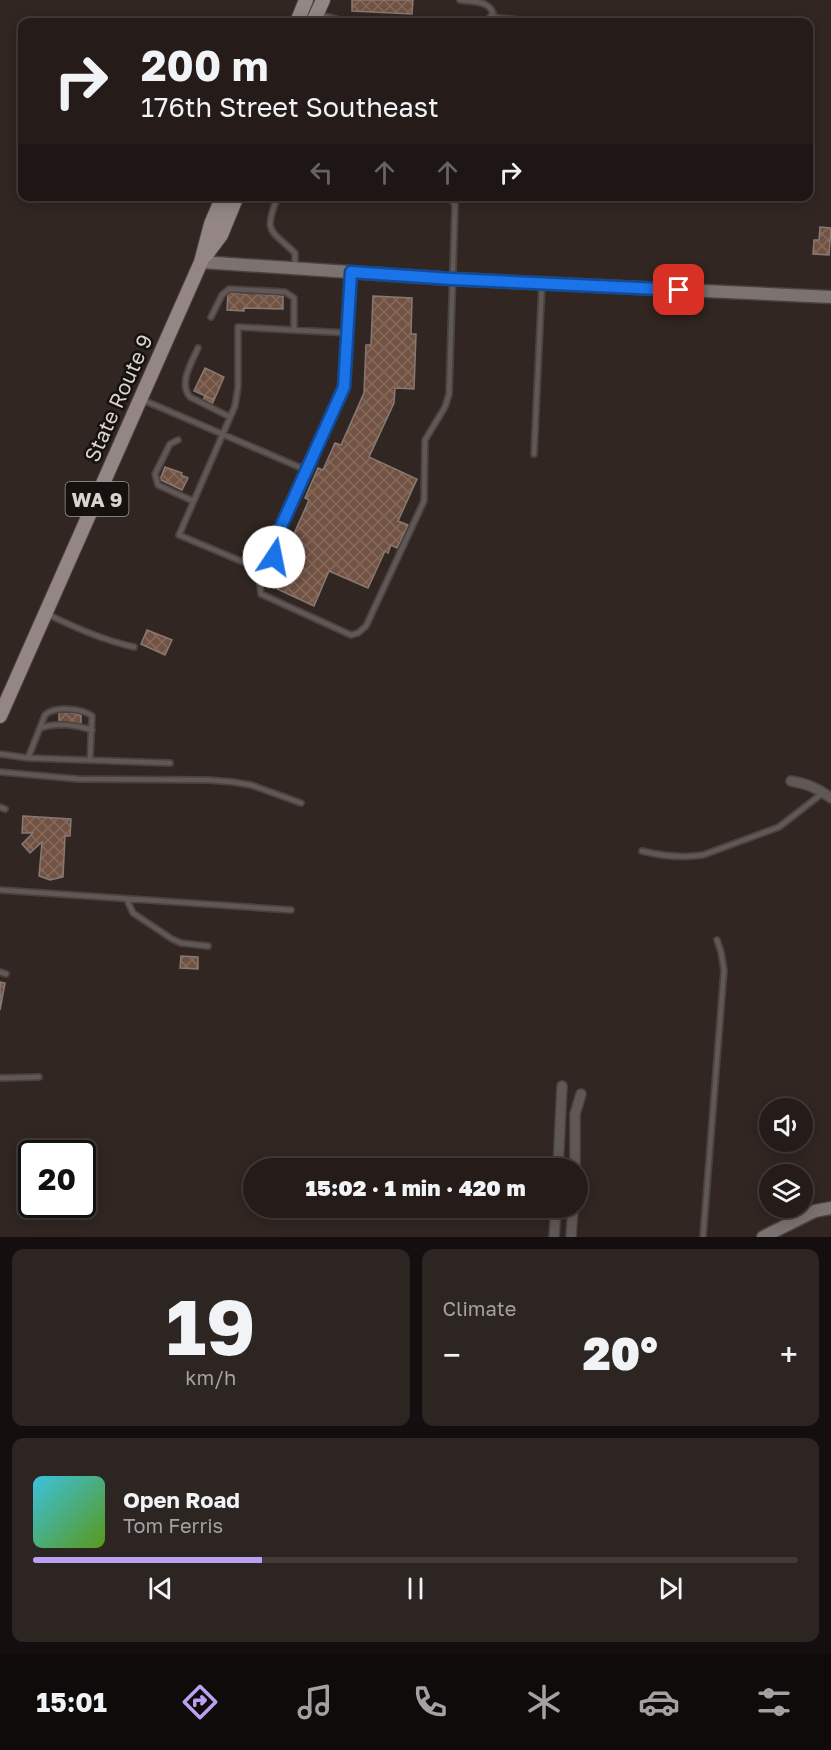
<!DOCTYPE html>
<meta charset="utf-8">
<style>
body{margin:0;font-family:"Golos Text",sans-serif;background:#2d2522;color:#f1f3f6;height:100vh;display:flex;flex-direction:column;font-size:22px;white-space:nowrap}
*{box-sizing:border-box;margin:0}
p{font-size:20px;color:#a3a1a2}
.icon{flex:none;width:33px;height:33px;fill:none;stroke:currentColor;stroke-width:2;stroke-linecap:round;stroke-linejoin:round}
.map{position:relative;height:1237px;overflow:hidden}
.sheet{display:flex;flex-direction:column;gap:12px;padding:12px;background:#140f0e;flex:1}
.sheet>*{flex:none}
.banner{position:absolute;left:18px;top:18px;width:795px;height:183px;border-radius:12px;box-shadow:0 3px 15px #0003,0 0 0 2px #423a38;background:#251c19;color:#f1f3f6;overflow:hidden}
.controls{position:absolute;left:759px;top:1098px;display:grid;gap:12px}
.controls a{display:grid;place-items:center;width:54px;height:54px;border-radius:50%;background:#251c19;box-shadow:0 3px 15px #0003,0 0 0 2px #423a38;font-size:30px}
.speed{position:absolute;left:18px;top:1140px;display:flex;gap:12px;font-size:30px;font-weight:700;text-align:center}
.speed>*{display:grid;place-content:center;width:78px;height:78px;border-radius:50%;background:#251c19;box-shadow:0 3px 15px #0003,0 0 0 2px #423a38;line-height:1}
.speed .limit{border:3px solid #111;border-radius:9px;background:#fff;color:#111}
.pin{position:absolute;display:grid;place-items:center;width:51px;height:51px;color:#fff;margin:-26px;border-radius:12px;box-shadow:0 3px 9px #0006}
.me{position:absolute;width:66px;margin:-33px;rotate:11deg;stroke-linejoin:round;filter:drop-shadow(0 0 4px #0008)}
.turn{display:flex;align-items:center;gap:21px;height:126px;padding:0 24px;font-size:27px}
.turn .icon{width:78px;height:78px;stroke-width:2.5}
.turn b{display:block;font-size:42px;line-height:51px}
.lanes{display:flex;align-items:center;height:57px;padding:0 24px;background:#0003;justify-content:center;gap:30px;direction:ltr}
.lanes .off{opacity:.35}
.big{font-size:45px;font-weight:800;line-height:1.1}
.sheet .tile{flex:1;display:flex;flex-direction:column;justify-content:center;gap:9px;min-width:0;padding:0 21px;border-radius:12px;background:#2d2522}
.sheet .dial{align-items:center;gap:0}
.dial b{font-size:78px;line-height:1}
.song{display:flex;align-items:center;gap:18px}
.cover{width:72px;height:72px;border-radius:9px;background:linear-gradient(135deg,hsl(190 70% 55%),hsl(90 70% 35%))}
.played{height:6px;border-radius:3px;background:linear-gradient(90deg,#bca0f2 30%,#423a38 30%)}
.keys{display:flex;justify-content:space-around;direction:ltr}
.heat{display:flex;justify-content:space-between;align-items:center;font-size:33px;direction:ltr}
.sheet .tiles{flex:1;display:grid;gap:12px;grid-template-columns:1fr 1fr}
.tile:last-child{grid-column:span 2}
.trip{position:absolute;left:243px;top:1158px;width:345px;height:60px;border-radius:30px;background:#251c19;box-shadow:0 3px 15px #0003,0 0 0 2px #423a38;font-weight:800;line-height:60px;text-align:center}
.dock{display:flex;height:96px;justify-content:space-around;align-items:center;background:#0f0b0a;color:#a3a1a2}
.dock .icon{width:42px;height:42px}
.dock .active{color:#bca0f2}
.dock b{font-size:27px;color:#f1f3f6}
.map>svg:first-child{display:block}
.building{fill:url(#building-cross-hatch);stroke:#877a73;stroke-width:1.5}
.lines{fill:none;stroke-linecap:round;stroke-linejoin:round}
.lane-casing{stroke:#4c423d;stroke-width:8}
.street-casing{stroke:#4c423d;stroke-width:12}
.secondary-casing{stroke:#4c423d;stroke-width:15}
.primary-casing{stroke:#4c423d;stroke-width:16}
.lane{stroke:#5f5857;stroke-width:4.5}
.street{stroke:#5f5857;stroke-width:9}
.secondary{stroke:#7c7270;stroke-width:12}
.primary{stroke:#938684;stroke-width:14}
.route-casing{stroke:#114b97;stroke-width:15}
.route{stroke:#1a73e8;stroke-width:10}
.labels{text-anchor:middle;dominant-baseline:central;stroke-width:5;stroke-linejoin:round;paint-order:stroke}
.shield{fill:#16110e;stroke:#9f9995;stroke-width:1.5}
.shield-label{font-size:20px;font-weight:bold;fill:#dad3cf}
.street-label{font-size:21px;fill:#dad3cf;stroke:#16110e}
</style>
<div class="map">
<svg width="831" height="1237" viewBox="0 0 831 1237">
<defs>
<pattern id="building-cross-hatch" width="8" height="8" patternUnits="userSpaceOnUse" patternTransform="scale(1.5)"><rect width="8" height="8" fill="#715243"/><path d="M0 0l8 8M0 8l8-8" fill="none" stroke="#856a5d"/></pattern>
</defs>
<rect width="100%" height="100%" fill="#312621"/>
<path class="building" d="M352,0H413L412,14L352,11Z
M820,227L831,228L829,255L813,254L814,240H819Z
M245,291L257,292V294L283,296V309L244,308V311L227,310L228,293L245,294Z
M373,296L412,298L411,334H416L414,389L395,388L394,403L369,457L417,479L398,521L408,525L397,548L391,545L388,553L385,551L368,588L329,571L314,606L277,589L292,557L285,554L309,500L305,498L318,468L323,470L335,443L341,445L364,393L366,345H371Z
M205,368L224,377L214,400L194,391Z
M205,396L214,400L210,409L201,405Z
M165,467L182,473L181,475L188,478L182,490L161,480V477Z
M147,630L172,640L165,655L141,644Z
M67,712L81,715V723L59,722V713Z
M23,816L71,819L70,836H65L63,877L50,880L39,876L42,842L30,853L22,844L33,833H22Z
M181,956L198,957V969L180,968Z
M0,982L5,983L0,1010Z"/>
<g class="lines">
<g class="lane-casing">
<path id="lane" d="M318,14L347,22
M491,17L539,22
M453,22L488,20L493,13C488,0 472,2 460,0
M278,196C263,233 270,229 295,253V268
M307,196L312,198L315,196
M351,272L344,386L274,542V557L260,585L261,594L351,635L358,633L366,626L424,501L425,440L445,407L449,394L455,205L449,196
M211,317L222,295L229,289L285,292L294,298V330
M198,348C192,362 178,383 190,397L230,417
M143,400L306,470
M178,440L170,444L155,474L158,485L193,501
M534,454L542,284
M267,572L179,535L235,406L238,387V327L348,333
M47,614C76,628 103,640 134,647
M41,728C55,722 77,725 92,730
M0,754L28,758L170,763
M28,758L45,715C54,706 82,708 92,716L90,760
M0,772L78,779L208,780L233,782L251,785L301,803
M0,807L5,809
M642,851C662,856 683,858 703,855L779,827L824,792
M0,890L291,910
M127,900L133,913L172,939L181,943L208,946
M0,972L6,974
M0,1078L39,1077
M703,1237L724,970L721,952L717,940"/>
</g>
<g class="street-casing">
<path id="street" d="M791,781C807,784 818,788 831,798
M558,1168L562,1086
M575,1168V1114L581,1094
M554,1237L556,1208
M571,1237L573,1208"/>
</g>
<g class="secondary-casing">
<path id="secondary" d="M201,262L452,279L831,297
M763,1237L815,1211L831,1208"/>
</g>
<g class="primary-casing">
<path id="primary" d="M297,22L306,0
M313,22L323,0
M206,255L221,235L237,196
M0,716L201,262L211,224L223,196"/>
</g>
<use href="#lane" class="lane"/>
<use href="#street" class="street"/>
<use href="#secondary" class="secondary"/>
<use href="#primary" class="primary"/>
</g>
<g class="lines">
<g class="route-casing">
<path id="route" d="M274,557V542L344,387L351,272L452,279L679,290"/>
</g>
<use href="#route" class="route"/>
</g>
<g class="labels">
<rect class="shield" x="65.5" y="482" width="63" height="34" rx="4.5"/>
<g class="shield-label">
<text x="97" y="499">WA 9</text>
</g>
<g class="street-label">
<text transform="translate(118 398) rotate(-66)">State Route 9</text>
</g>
</g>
</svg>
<div class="controls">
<a><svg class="icon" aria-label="sound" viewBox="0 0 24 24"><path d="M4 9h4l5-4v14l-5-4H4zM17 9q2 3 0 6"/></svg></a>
<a><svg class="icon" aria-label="layers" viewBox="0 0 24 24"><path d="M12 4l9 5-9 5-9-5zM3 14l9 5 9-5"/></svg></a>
</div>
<div class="speed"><div class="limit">20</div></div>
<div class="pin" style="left:679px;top:290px;background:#d93025"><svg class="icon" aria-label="arrive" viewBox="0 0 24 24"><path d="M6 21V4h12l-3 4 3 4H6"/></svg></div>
<svg class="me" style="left:274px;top:557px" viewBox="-20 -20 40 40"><circle r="19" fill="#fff"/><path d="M0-13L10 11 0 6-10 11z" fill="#1a73e8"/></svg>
<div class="trip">15:02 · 1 min · 420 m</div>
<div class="banner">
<div class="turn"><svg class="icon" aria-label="right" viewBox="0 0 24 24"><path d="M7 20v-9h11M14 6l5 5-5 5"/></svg><div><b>200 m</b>176th Street Southeast</div></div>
<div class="lanes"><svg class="icon off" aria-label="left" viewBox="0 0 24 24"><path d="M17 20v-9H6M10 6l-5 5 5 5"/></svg><svg class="icon off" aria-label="ahead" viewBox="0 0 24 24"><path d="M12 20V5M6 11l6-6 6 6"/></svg><svg class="icon off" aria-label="ahead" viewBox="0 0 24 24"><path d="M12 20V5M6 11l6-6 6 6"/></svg><svg class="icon" aria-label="right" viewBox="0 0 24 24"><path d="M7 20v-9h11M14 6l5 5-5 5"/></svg></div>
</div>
</div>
<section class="sheet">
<div class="tiles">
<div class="tile dial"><b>19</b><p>km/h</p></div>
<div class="tile"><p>Climate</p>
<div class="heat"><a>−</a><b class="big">20°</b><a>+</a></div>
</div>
<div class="tile">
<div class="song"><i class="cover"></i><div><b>Open Road</b><p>Tom Ferris</p></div></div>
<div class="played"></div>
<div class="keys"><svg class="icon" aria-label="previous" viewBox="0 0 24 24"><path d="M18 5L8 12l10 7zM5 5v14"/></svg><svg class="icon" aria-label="pause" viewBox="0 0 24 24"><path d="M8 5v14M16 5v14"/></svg><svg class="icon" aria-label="next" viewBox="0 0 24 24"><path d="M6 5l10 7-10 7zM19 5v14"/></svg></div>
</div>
</div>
</section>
<nav class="dock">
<b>15:01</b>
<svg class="icon active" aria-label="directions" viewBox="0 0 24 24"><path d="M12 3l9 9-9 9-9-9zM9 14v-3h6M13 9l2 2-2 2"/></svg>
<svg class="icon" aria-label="music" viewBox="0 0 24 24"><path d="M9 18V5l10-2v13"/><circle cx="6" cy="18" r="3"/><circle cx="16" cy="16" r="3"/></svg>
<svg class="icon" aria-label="phone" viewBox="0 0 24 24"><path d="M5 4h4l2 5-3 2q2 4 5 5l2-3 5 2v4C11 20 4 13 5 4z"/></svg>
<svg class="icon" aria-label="climate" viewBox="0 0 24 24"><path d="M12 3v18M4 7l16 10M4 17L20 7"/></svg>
<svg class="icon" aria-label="car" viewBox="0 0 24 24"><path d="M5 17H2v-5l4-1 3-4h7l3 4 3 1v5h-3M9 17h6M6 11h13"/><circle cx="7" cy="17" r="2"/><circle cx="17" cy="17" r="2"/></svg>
<svg class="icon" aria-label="filters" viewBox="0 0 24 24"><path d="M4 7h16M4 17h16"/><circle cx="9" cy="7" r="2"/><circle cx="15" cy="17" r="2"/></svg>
</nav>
